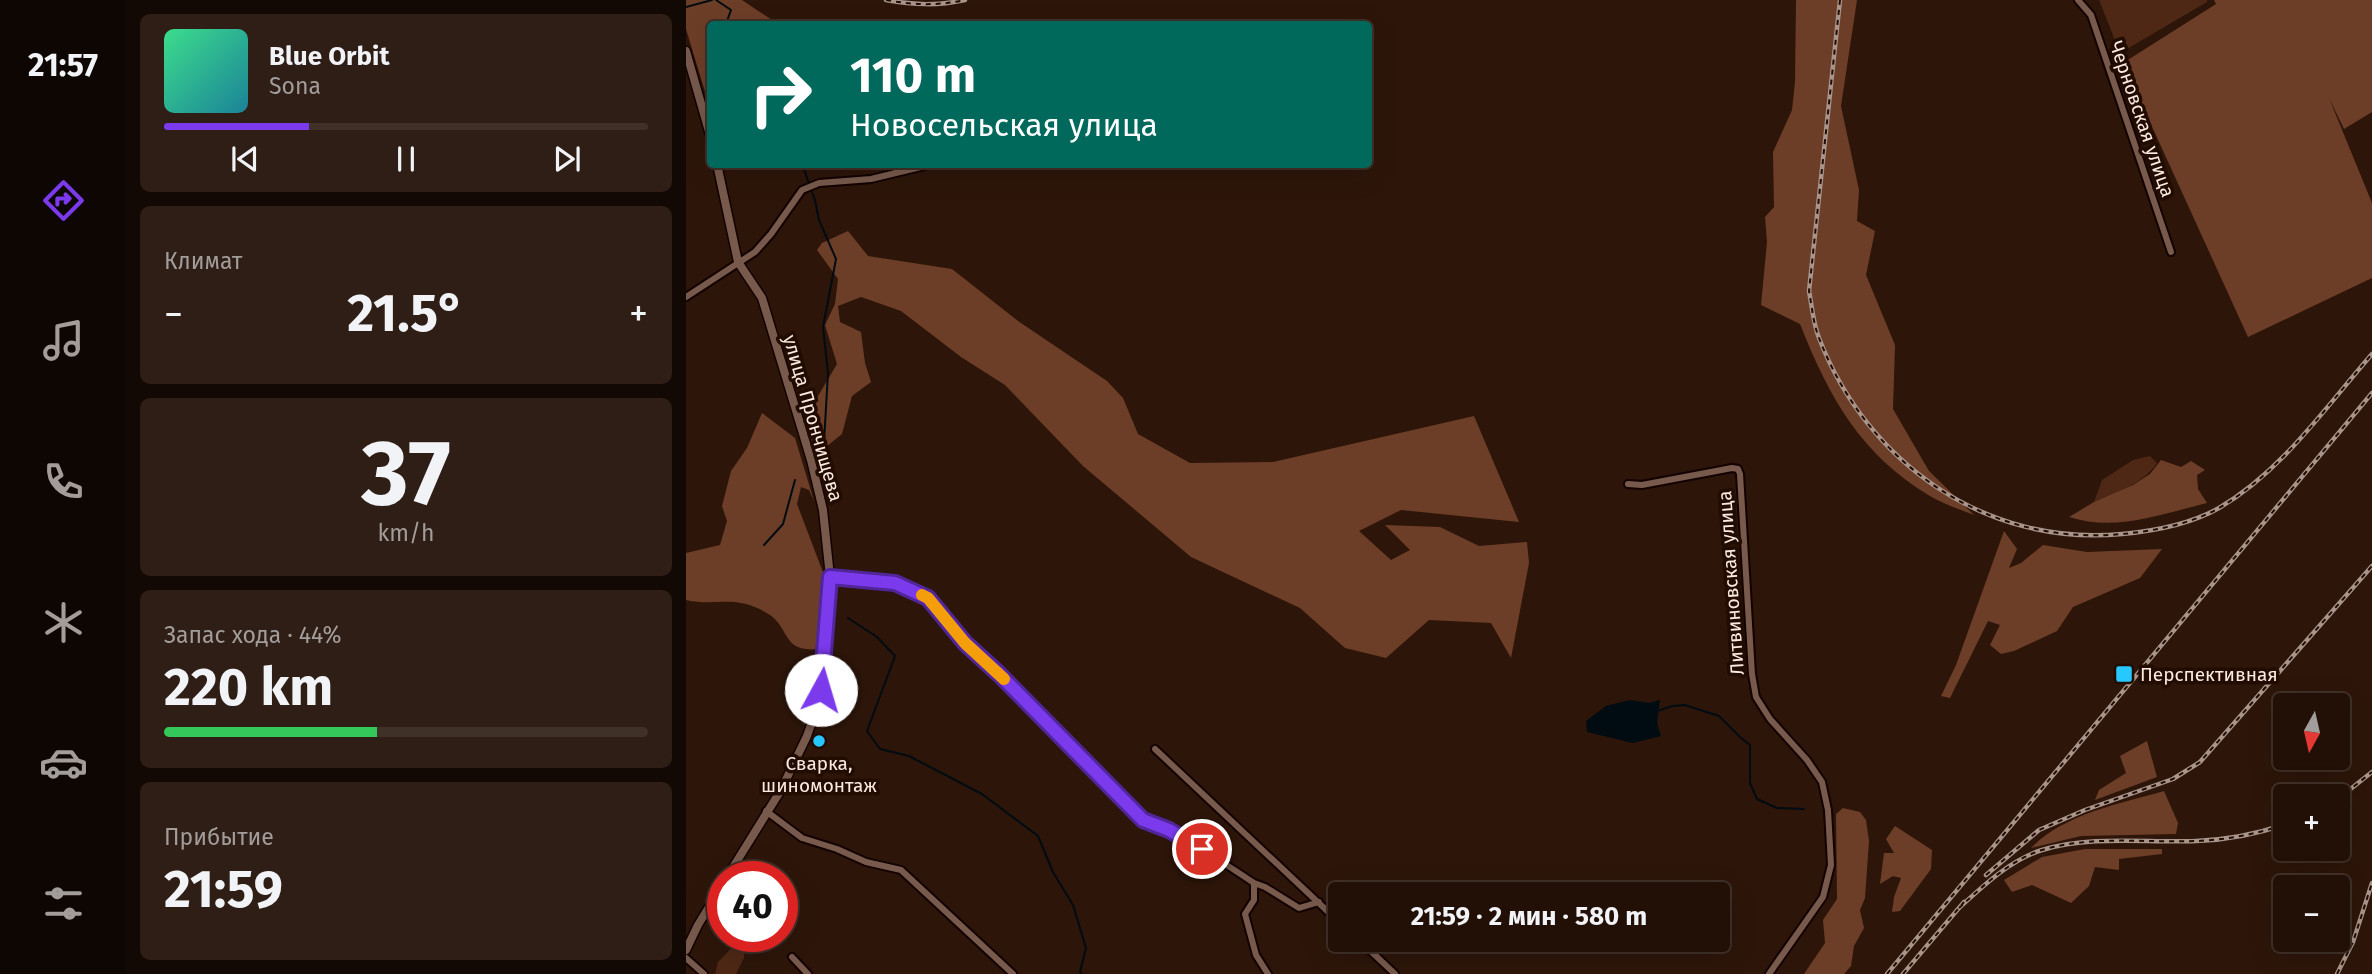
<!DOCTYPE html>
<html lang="ru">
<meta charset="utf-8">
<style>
body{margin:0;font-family:"Fira Sans",sans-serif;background:#2e1e15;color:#f1f3f6;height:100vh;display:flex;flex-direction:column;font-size:26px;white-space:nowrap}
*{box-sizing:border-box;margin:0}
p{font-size:23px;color:#a29d9b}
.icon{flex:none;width:38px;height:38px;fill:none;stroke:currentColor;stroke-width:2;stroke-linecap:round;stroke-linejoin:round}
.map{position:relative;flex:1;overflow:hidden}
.details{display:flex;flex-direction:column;gap:14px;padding:14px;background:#130904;width:560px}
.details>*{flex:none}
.top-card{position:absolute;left:21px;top:21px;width:665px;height:147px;border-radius:7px;box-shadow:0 7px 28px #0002,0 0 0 2px #3f3028;background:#00695c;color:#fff;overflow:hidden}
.needle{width:46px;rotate:188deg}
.fabs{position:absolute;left:1587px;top:693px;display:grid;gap:14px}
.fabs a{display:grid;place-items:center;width:77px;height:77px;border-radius:7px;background:#221007;box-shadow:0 7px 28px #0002,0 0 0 2px #3f3028;font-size:35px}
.speed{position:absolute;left:21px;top:861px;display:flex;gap:14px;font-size:35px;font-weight:700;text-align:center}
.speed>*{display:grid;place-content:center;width:91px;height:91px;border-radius:50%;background:#221007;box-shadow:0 7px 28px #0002,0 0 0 2px #3f3028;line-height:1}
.speed .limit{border:10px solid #d22;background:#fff;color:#111}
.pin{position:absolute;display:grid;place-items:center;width:60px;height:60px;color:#fff;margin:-30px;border:4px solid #fff;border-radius:50%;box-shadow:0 2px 7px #0007}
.me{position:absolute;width:77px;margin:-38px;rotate:6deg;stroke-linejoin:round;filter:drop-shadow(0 0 5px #0008)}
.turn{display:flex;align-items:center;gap:24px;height:147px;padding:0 28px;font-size:32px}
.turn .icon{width:91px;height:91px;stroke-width:2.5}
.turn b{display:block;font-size:49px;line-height:60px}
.big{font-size:52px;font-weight:700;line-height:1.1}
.details .tile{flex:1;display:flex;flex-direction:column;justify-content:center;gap:10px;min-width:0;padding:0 24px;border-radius:10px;background:#2e1e15}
.details .dial{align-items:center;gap:0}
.dial b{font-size:91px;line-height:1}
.song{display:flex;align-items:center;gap:21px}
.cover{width:84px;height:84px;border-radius:10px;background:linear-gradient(135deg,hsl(150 70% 55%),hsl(190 70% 35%))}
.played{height:7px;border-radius:4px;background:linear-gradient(90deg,#7c3aed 30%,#3f3028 30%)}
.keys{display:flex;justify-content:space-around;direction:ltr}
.heat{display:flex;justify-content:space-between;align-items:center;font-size:38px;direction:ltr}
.charge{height:10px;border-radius:5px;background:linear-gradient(90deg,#34c759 44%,#3f3028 0)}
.trip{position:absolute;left:642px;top:882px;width:402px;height:70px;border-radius:7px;background:#221007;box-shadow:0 7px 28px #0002,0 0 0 2px #3f3028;font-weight:700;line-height:70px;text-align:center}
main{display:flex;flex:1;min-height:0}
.tabs{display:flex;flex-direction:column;width:126px;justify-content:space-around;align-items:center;background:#0e0603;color:#a29d9b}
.tabs .icon{width:49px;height:49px}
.tabs .selected{color:#7c3aed}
.tabs b{font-size:32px;color:#f1f3f6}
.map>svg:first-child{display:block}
.green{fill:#4e2815}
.forest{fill:#6d3e27}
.water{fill:#000b12}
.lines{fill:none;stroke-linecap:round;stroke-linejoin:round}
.stream{stroke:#000b12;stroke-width:2}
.minor-casing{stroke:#130200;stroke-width:10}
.tertiary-casing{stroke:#130200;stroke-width:11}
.minor{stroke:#775a4c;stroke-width:6}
.tertiary{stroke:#775a4c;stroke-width:8}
.rail-casing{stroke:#a8948a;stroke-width:4.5}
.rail{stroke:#220c02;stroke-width:2;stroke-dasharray:5;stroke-linecap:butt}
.route-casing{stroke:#51269a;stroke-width:18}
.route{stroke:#7c3aed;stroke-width:12}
.slow{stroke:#f59e0b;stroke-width:12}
.poi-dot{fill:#27c8ff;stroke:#220c02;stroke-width:2.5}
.labels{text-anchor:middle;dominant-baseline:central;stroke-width:7;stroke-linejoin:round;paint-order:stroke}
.street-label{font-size:19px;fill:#fbeae2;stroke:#220c02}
.poi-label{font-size:19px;fill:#fbeae2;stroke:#220c02;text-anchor:start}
</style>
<main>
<nav class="tabs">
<b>21:57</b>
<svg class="icon selected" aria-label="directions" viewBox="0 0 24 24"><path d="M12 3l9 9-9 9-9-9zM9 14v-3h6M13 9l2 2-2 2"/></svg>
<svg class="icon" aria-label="music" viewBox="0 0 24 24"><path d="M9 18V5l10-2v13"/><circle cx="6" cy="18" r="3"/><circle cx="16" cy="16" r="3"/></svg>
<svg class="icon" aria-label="phone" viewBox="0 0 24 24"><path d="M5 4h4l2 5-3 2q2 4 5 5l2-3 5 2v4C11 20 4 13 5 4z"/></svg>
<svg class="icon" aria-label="climate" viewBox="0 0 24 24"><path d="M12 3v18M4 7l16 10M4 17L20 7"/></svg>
<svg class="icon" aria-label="car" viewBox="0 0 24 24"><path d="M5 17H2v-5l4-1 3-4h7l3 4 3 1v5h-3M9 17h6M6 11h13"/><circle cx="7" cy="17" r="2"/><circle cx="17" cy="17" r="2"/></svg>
<svg class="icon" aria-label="filters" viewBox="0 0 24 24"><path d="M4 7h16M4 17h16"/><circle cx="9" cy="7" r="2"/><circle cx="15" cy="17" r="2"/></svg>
</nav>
<section class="details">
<div class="tile">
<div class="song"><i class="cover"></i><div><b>Blue Orbit</b><p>Sona</p></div></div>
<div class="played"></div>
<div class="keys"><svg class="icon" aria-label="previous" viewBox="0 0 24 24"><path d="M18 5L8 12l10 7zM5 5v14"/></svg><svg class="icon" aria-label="pause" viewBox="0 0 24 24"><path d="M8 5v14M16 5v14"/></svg><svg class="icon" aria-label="next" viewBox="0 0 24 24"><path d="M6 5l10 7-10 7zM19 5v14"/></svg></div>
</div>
<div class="tile"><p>Климат</p>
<div class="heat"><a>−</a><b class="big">21.5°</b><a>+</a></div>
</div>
<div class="tile dial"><b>37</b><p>km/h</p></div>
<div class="tile"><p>Запас хода · 44%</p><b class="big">220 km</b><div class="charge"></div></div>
<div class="tile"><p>Прибытие</p><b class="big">21:59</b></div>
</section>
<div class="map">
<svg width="1686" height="974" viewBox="0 0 1686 974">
<rect width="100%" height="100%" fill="#2d1509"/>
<path class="green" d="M1413,0H1521V2L1434,53Z
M1464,456L1471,463C1457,484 1431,492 1408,502L1416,480L1447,460Z
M57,936H60L58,958L50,974H29L32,962Z"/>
<path class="forest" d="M0,0H56L92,24H24V99L20,95L0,29Z
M1110,0H1171L1155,106L1173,190L1171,221L1189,231L1180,275L1209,345L1207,409L1243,471L1288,515C1273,509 1257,504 1244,496C1174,454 1143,397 1114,324L1075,305L1081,242L1079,217L1088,207L1087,152L1106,110L1109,82Z
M1528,0H1686V112L1658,129L1643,98L1686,203V278L1562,337L1437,63L1530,4Z
M162,231L182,256L266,269L332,321L421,381L437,398L452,434L504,463L587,462L788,416L833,522L715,510L673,531L705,560L724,550L699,525L754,527L793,546L841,542L843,563L825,658L805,623L743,620L700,658L659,648L614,608L505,557L397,466L319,385L275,357L215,311L175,297L152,306L154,322L175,332L179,363L185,382L166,396L156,434L130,455L119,418L151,364L139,325L149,304L152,279L131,250L136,243Z
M76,413L109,438L128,501L123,490L115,487L111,504L138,575L132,649C94,653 105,625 79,612C47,594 31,607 0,600V553L34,545L41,521L36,506L45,471L61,448Z
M1475,460L1495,467L1505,461L1519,470L1511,475L1512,489L1521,503C1475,514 1430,532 1383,517L1408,502L1447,485L1464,474Z
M1318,531L1331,549L1323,568L1335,563L1357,545L1401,552L1476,549L1454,578L1387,607L1371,631L1328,651L1315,654L1304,645L1314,625L1302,621L1264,698L1255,696L1270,665Z
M1461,741L1471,777L1409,800L1413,790L1440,773L1434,756Z
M1478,791L1492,823L1490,834L1395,836L1345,848C1378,814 1433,804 1478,791Z
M1157,808L1174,812L1180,820L1183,841L1179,898L1174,910L1178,928L1168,946L1165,966L1158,974H1118L1139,943L1137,920L1151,899L1150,814Z
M1209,826L1246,850L1245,869L1214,911L1206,912L1208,897L1215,878L1207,876L1194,884L1198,853H1208L1200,839Z
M1399,849H1476V854L1433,859V870L1409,867L1403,886L1385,903L1346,885L1326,892L1318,880L1356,857Z"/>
<path class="water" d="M944,700L963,703L974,700L971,723L975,736L947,743L901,732L900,721L920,706Z"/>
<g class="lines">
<path class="stream" d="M30,0L45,10L40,24
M0,7L26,0
M116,164L129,200L133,220L150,259L137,327L142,373L138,442
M78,545L97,524L109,480
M162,618L191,637L209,656L181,731L194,749L223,756L296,794L352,836L367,872L387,905L400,948L394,972L396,974
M971,711L987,706L999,705L1033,716L1054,737L1064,745V783L1071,799L1091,808L1118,809"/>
<g class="minor-casing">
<path id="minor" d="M1392,0L1405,15L1485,252
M0,297L69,252L85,234L116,190L133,183L185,179L247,164
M942,484L956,485L1046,468L1052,469L1054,474L1066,674L1070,697L1084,719L1121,760L1136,782L1142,810L1145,865L1137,897L1083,974
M144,577L209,583L242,598L279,643L313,674L457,820C497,836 532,859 568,883V900L559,914L570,955L582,974
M469,749L654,923
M80,811L116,838L151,849L180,862L215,870L327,974
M568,883L579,887L613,908L633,902
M673,940L709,974
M106,957L122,974
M0,958L18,974"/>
</g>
<g class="tertiary-casing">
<path id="tertiary" d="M0,51L24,135
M31,164L52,262L76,298L125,460L137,510L144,577L138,675L132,705L121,736L95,790L41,877
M0,950L12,925L37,884"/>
</g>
<use href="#minor" class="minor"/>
<use href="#tertiary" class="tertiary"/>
<g class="rail-casing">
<path id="rail" d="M200,0C228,5 251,6 279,0
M1154,0L1123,291C1126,306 1127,323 1133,338C1181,463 1300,547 1436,534C1468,531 1505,524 1533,508C1596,471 1639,408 1686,354
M1652,799L1686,772
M1300,875L1353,830L1399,810L1487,779L1514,762L1686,566
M1273,908C1297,886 1324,860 1356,850C1406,835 1459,843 1510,841C1540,840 1571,834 1600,824
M1201,974L1686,393
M1217,974L1278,902
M1651,974L1667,942L1686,883"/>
</g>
<use href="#rail" class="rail"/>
</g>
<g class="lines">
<g class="route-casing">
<path id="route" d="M135,690L144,577L209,583L242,598L279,643L313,674L457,820L483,830L516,849"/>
</g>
<use href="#route" class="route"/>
<path class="slow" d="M236,595L242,598L279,643L318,679"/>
</g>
<g class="poi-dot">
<rect x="1429" y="665" width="18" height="18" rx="3.5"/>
<circle cx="133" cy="741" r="7"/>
</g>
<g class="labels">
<g class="street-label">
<text transform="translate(1456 119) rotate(71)">Черновская улица</text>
<text transform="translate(127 418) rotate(74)">улица Прончищева</text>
<text transform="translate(1045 583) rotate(-94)">Литвиновская улица</text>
</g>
<g class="poi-label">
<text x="1454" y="674">Перспективная</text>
<text x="133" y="763" text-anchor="middle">Сварка,<tspan x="133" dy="22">шиномонтаж</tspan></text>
</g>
</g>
</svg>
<div class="fabs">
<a><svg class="needle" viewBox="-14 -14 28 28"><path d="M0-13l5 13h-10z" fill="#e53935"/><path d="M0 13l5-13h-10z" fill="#a29d9b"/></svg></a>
<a>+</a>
<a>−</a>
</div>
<div class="speed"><div class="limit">40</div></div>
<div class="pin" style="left:516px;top:849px;background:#d93025"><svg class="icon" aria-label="arrive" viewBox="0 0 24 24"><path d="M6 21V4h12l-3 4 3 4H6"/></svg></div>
<svg class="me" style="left:135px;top:690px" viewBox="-20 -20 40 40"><circle r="19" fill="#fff"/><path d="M0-13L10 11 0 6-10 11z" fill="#7c3aed"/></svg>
<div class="trip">21:59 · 2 мин · 580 m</div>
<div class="top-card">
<div class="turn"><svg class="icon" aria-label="right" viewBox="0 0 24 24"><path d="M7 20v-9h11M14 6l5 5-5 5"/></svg><div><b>110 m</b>Новосельская улица</div></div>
</div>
</div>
</main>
